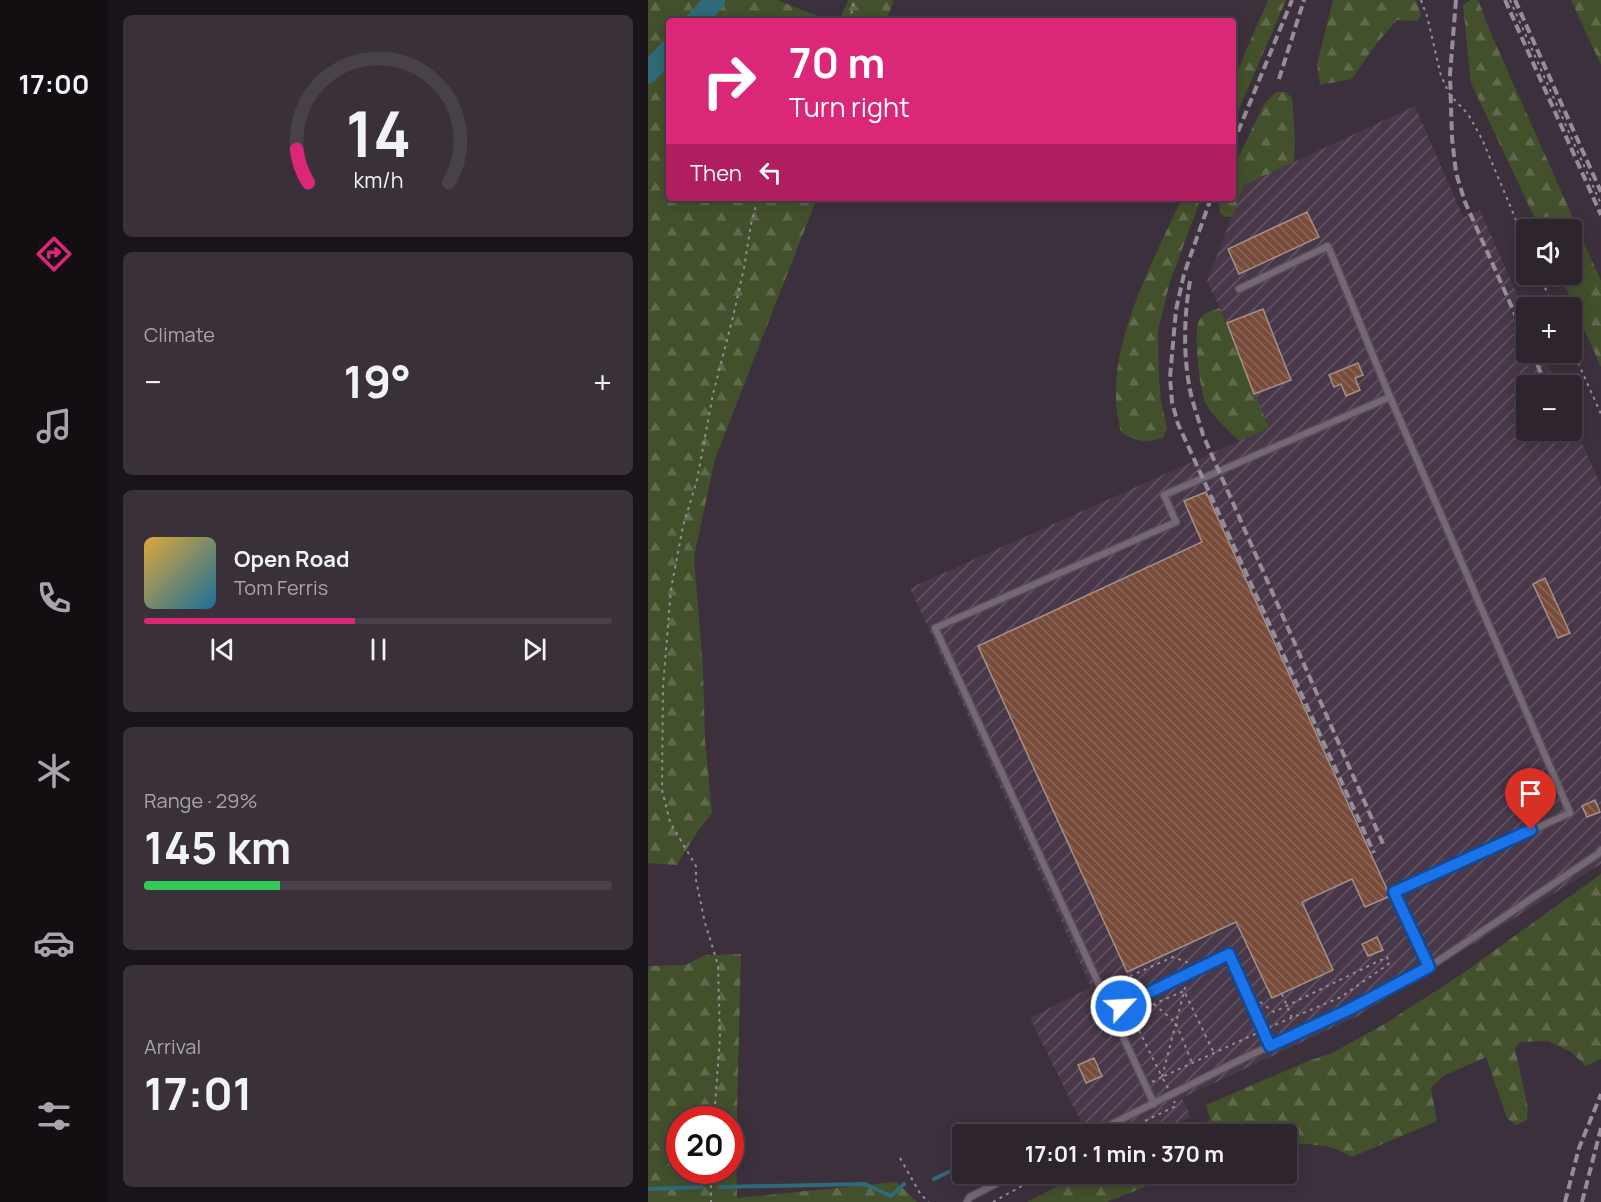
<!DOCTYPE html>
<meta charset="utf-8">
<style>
body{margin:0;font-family:Manrope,sans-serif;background:#39303a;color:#f1f3f6;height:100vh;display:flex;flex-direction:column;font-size:22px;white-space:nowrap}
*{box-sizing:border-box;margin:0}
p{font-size:20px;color:#a7a4aa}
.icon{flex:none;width:33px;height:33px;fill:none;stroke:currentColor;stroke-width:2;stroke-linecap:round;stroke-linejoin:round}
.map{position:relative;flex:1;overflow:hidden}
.panel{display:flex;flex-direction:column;gap:15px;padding:15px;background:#191419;width:540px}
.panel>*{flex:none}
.hud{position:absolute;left:18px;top:18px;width:570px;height:183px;border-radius:6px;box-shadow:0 3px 15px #0003,0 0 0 2px #48414a;background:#db2777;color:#fff;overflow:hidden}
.buttons{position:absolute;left:868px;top:219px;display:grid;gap:12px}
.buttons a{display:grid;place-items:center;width:66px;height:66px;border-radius:6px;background:#2d242e;box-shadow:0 3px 15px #0003,0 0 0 2px #48414a;font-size:30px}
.speed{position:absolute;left:18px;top:1106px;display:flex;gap:12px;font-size:30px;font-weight:700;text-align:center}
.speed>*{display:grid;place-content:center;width:78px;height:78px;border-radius:50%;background:#2d242e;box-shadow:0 3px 15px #0003,0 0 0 2px #48414a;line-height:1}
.speed .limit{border:9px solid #d22;background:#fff;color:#111}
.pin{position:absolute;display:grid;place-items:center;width:51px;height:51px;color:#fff;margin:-62px -26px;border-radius:50% 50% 50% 0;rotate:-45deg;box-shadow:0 0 6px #0007}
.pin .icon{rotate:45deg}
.me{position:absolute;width:66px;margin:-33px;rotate:65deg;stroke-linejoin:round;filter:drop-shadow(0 0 4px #0008)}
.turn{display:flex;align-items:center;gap:21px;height:126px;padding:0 24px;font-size:27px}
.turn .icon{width:78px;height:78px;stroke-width:2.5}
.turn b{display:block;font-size:42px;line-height:51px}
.then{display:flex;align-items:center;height:57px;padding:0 24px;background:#0003;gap:12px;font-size:22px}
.big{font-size:45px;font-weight:700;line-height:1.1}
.panel .tile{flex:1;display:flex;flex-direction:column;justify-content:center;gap:9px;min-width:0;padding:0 21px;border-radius:9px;background:#39303a}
.panel .dial{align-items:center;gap:0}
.dial svg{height:156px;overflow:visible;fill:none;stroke:#48414a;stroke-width:7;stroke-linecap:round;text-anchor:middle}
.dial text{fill:#f1f3f6;stroke:none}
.song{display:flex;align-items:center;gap:18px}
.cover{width:72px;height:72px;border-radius:9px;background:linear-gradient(135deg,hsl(40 70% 55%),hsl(200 70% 35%))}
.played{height:6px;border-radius:3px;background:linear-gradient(90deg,#db2777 45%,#48414a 45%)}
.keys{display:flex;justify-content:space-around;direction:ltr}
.heat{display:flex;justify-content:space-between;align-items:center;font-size:33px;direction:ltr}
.charge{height:9px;border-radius:4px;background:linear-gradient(90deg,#34c759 29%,#48414a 0)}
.trip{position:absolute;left:304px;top:1124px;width:345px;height:60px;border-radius:6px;background:#2d242e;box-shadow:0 3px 15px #0003,0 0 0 2px #48414a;font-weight:700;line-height:60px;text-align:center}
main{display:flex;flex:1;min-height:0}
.dock{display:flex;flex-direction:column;width:108px;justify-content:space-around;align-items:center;background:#120e12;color:#a7a4aa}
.dock .icon{width:42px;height:42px}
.dock .on{color:#db2777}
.dock b{font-size:27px;color:#f1f3f6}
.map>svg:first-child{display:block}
.industrial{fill:url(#industrial-furrows)}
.forest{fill:url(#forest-firs);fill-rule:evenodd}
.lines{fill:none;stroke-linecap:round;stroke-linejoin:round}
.stream{stroke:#2f6a79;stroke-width:4}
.river{stroke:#2f6a79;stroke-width:21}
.building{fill:url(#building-back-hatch);stroke:#a69189;stroke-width:1.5}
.lane-casing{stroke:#594f5a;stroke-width:9}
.path{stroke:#968c97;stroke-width:2;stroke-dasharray:3 4.5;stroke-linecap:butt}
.lane{stroke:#756876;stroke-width:6}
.rail{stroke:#978d98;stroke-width:4;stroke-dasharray:9 4.5;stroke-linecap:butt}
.route-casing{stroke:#114b97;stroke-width:15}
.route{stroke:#1a73e8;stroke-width:10}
</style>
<main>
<nav class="dock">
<b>17:00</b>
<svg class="icon on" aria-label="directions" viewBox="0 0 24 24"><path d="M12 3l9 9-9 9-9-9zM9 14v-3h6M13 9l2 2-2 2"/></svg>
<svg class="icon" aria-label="music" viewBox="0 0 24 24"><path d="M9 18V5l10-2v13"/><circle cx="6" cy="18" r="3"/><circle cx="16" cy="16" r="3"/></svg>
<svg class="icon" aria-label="phone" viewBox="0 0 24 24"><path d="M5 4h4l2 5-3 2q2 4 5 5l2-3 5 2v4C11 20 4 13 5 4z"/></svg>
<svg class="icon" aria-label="climate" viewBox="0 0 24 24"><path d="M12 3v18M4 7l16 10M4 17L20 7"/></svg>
<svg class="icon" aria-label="car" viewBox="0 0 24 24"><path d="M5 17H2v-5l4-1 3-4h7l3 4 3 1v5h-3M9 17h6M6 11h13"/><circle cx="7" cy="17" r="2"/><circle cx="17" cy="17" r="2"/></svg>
<svg class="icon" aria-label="filters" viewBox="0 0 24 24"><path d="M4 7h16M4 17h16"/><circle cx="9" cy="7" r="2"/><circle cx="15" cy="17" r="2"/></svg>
</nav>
<section class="panel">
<div class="tile dial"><svg viewBox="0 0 100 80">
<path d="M14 69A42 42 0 1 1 86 69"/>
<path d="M14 69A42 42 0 0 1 8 52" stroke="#db2777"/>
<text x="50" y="56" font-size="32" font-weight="700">14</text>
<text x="50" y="72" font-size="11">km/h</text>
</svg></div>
<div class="tile"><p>Climate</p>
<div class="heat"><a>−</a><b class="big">19°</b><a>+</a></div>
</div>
<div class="tile">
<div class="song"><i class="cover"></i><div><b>Open Road</b><p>Tom Ferris</p></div></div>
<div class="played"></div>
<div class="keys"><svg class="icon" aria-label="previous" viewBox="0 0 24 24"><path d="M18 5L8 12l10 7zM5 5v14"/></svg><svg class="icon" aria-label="pause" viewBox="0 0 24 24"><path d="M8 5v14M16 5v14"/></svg><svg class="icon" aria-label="next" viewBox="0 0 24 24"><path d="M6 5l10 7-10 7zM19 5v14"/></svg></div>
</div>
<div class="tile"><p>Range · 29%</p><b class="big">145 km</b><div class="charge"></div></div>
<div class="tile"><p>Arrival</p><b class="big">17:01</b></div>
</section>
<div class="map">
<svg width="953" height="1202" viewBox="0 0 953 1202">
<defs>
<pattern id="industrial-furrows" width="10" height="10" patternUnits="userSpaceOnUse" patternTransform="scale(1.5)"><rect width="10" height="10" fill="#483849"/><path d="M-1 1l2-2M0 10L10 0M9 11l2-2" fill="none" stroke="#635564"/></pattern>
<pattern id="forest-firs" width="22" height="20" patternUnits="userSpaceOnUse" patternTransform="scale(1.5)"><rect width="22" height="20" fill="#43502c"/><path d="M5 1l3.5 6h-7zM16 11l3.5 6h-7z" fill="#5f694b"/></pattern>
<pattern id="building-back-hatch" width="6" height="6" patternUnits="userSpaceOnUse" patternTransform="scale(1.5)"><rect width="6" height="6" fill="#784c3b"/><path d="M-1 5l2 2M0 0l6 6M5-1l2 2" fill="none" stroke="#8c6658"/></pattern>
</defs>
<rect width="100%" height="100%" fill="#3c303d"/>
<path class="industrial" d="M767,106L815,217L832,210L879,317V352L894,353L909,385L879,386V430H924V420L953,486V864L712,1015L534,1098L543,1117L506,1134H439L382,1018L443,987L262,588L620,428L579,323L559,281L596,185Z"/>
<path class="forest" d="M0,0H129L183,21H21V198H169L67,459L46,557L55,668L57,740L64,813L50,831L29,865L0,863Z
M200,0H246L238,21H191Z
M620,0H638L585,123V81Z
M685,0H768L773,15L769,21L749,20L728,44L704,79L672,85L669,64Z
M822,0H829L831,2L842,31L953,281V367L912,275L924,274V230L892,229L823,83L815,5Z
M923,0H953V65Z
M628,92H638L644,98L647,137L646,162L596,185L584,217H577L572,213L571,205L573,198H585V168L616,104Z
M534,198H553L522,282L510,331L511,377L513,401L519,428L515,438C496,443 490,442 473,432C471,422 468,410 468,400C465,334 507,257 534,198Z
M572,308L621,428L591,441C581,431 563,415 557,402C552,390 544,330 552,319C556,312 564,311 572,308Z
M953,874V1059L938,1066L923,1052L900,1041L872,1042L867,1048L880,1108L879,1120L868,1125L859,1118L838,1057L795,1076L783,1088L789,1121L704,1157L683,1147L660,1144L639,1145V1134H533L562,1120L558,1105L660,1061L684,1053L738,1023L811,976Z
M93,954L88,1152L89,1198L248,1182L269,1202H0V966L37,965L58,955ZM32,1119H82V1170H32Z
M444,1173H532L459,1202H379L430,1176Z"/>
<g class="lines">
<path class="stream" d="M382,1134L394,1129
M286,1179L315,1165
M72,1187L217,1184L243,1196L256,1184
M0,1189L55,1187"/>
<path class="river" d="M48,21L67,0
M0,73L21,50"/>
</g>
<path class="building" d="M659,212L671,237L591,274L580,249Z
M615,309L643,380L606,394L579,323Z
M710,363L715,375L707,378L712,390L698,396L693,384L686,387L681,375Z
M558,492L742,896L717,907L704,879L654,902L685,970L624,998L588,922L479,972L330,646L554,542L536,501Z
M897,578L922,633L910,638L885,584Z
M947,800L952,812L939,817L934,806Z
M729,937L735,950L720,956L714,944Z
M446,1058L454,1076L438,1083L430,1065Z"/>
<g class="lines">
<g class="lane-casing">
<path id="lane" d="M781,967L950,854L953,850
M463,1010L581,954L622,1046
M506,1104L287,628L528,522L516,495L742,397
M444,1134L596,1058L700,1010L781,967L746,892L922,813L742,397L680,246L591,289
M319,1202L322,1197L369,1173"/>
</g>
<path class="path" d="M773,0L779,16L793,76L802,95L820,114L834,139L879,246
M862,0L953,204
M202,21L206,0
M891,274L906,308
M924,349L953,414
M634,994L644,1018
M469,999L462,985L525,957L541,963
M612,1002L626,1012L739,957L742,963L693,997L622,1027
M506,1004L528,1023L544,1063
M514,1077L538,984
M504,1082L514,1077L483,1014L536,991L566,1053
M520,1088L514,1077L609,1033
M66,1119L72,1038L70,965L57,923L48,880V866L22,822L14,790L15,687L23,589L35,526L49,480L65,394L85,317L96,268L103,224L110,198
M470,1134L528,1106L526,1101
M252,1158L273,1195L281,1202
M63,1170V1202
M345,1202L397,1173"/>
<use href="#lane" class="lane"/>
<path class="rail" d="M808,0L802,74L804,138L808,173L817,202L879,341
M857,0L953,215
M867,0L953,192
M631,79L656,0
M585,144L644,0
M563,198L536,274L528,310L522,377L524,402L530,424L726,853
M542,281C536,316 535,355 542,390C545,405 551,420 555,435L736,846
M884,352L898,385
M917,1202L931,1148L953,1094
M934,1202L953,1128"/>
</g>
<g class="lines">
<g class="route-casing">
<path id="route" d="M473,1006L581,954L622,1046L700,1010L781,967L746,892L883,830"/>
</g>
<use href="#route" class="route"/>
</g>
</svg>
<div class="buttons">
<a><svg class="icon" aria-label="sound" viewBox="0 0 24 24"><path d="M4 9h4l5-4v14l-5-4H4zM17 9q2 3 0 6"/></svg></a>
<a>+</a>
<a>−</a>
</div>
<div class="speed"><div class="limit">20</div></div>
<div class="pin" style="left:883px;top:830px;background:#d93025"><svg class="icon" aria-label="arrive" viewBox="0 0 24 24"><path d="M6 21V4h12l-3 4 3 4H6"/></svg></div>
<svg class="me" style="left:473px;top:1006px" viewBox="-20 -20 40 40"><circle r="17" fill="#1a73e8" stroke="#fff" stroke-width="3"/><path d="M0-11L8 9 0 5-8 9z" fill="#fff"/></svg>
<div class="trip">17:01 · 1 min · 370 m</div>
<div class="hud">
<div class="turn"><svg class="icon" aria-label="right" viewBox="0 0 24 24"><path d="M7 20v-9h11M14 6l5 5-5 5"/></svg><div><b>70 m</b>Turn right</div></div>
<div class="then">Then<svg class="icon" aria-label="left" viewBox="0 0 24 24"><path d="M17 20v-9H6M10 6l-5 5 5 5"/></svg></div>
</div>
</div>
</main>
